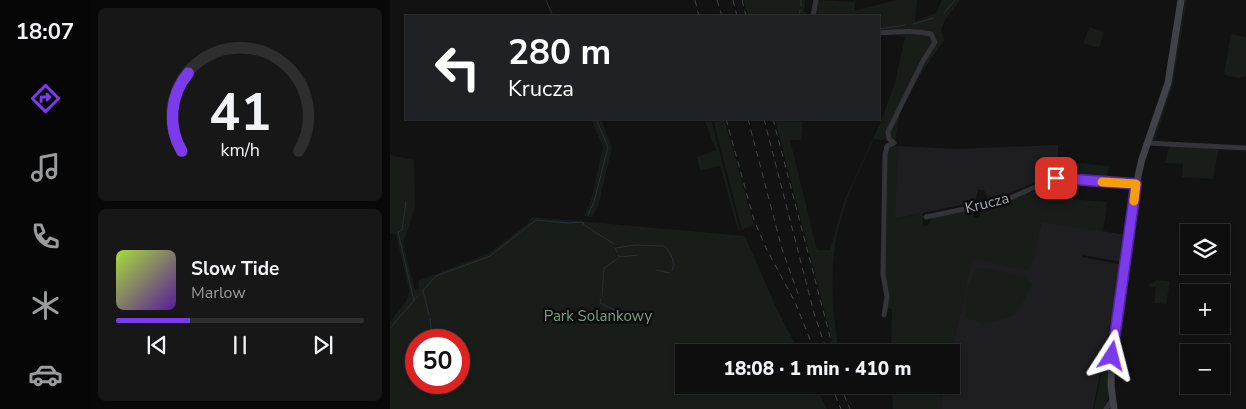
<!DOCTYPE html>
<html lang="pl">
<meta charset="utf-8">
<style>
body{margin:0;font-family:"Nunito Sans",sans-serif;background:#171717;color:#f1f3f6;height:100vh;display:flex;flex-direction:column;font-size:19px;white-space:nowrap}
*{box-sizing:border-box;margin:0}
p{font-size:16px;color:#9b9c9e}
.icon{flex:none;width:28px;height:28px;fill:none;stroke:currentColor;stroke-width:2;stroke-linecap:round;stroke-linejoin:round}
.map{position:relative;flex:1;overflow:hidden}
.side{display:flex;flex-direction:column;gap:8px;padding:8px;background:#080808;width:300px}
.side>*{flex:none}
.guide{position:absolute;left:15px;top:15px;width:475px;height:105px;border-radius:0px;box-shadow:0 1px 4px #0004,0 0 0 1px #2e2e2e;background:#202124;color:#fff;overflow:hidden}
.buttons{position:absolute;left:790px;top:224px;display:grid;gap:10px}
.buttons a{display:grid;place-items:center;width:50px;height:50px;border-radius:0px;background:#0e0e0e;box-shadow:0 1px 4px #0004,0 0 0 1px #2e2e2e;font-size:25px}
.speed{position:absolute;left:15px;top:329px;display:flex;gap:10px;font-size:25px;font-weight:700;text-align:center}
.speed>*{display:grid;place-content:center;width:65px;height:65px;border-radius:50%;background:#0e0e0e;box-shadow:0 1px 4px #0004,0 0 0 1px #2e2e2e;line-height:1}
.speed .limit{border:8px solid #d22;background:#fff;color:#111}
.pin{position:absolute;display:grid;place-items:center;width:42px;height:42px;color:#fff;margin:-21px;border-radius:10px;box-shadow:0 2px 8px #0006}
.me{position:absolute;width:55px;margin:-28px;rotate:9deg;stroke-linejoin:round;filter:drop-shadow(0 0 4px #0008)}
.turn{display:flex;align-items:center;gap:18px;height:105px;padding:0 20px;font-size:22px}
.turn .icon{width:65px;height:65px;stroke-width:2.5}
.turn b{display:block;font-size:35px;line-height:42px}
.side .card{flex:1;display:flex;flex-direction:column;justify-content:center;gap:8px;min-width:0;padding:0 18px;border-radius:8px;background:#171717}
.side .dial{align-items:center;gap:0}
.dial svg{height:130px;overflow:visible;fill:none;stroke:#2e2e2e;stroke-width:7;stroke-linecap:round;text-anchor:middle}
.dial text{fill:#f1f3f6;stroke:none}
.song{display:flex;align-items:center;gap:15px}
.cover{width:60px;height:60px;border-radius:8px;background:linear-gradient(135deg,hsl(80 70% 55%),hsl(270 70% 35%))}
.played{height:5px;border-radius:2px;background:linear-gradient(90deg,#7c3aed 30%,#2e2e2e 30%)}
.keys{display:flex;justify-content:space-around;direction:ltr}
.trip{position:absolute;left:285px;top:344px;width:285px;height:50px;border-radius:0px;background:#0e0e0e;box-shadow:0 1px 4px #0004,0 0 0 1px #2e2e2e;font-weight:800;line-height:50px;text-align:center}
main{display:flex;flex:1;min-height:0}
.dock{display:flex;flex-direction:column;width:90px;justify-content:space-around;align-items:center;background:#060606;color:#9b9c9e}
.dock .icon{width:35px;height:35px}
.dock .current{color:#7c3aed}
.dock b{font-size:22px;color:#f1f3f6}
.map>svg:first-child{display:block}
.built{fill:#1e1e20}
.green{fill:#181d19;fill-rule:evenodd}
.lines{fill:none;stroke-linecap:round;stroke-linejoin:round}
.stream{stroke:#292f36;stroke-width:1}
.street{stroke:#333338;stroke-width:5}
.secondary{stroke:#414248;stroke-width:7}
.rail{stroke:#46474d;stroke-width:1;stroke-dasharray:6 5;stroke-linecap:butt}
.route-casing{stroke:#51269a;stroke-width:12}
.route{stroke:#7c3aed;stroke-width:9}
.slow{stroke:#f59e0b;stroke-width:9}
.labels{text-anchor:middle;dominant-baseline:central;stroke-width:5;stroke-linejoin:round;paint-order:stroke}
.street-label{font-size:15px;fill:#a4a8b3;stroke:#0d0d0e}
.park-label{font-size:15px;fill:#7c9d80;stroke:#0d0d0e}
</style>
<main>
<nav class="dock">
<b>18:07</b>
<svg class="icon current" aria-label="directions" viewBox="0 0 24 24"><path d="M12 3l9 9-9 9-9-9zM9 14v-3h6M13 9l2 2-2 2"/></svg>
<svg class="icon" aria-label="music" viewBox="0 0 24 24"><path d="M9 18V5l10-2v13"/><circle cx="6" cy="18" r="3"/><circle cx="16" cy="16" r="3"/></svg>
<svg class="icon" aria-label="phone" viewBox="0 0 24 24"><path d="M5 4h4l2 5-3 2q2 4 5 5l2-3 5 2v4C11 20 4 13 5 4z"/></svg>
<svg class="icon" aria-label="climate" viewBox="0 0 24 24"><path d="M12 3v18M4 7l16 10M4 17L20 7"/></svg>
<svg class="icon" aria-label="car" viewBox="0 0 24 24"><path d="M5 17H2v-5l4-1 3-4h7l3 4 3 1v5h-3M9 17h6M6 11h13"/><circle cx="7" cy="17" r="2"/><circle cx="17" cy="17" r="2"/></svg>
</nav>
<section class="side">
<div class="card dial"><svg viewBox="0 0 100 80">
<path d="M14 69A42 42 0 1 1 86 69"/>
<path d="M14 69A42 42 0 0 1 18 21" stroke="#7c3aed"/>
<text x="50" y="56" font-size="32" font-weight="700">41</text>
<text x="50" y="72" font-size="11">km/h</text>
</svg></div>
<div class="card">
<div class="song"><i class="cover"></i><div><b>Slow Tide</b><p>Marlow</p></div></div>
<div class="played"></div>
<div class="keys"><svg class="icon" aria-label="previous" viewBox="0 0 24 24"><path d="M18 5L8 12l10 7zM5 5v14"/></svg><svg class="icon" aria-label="pause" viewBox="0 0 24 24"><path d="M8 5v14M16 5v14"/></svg><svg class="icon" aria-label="next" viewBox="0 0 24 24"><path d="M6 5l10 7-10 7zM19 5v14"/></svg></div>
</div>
</section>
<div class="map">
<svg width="856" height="409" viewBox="0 0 856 409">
<rect width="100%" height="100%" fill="#121213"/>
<path class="built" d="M668,145V174L606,198L598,199L594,190H588L585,202L504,219L508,146L568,149Z
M652,221L736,235L732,262L692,255V257L732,265L703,409H550L555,385H561V355L582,259L645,247Z"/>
<path class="green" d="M354,0H415L414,11L422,16H358Z
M428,0L465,2L464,11L507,0H527L525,21L546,13L552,0H570L555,20L551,29L554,40L532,72L510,111L505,141L484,139C474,162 461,185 454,209C438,257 441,303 449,352H445L385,119H413L411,140H400L427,250H440L454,201L489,126L505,83L515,37L497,34L516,29L489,32V16H425Z
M795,0H797L783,84L764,142L761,141L781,84Z
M700,27L714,32L709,48L693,43Z
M841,34L856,37V76L848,78L834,75Z
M201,119H211L222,147L209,203L202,217L194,216L202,197L213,147Z
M314,119H321L350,230H348L330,166L310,170L307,157L326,150Z
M323,119H334L364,225L352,230Z
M500,146H508L505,219L533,213V225L537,226L543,217L580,210L583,212L584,218H589L592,208L614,203L668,181L667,198L717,202L713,232L652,222L640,271L582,260L561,355V352H501L502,309L497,308L495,277L496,154Z
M779,146L829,148L823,179L792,177L793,164L775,163Z
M0,155L24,160L25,207L13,243L25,290L29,288L28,281L99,253L138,223L142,217L355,236L385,305L409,352H294V385H425L437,409H0V322L17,300L19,290L6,235L0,233ZM26,340H69V382H26Z
M668,161L719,166L717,177L668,174Z
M588,267L635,276L642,285L626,315L593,324L577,318C571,301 579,281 588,267Z
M767,280L780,281L776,304L764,303L766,287L758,286Z
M721,328L723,329L718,366V398L714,409H704Z
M502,385H555L550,409H503Z"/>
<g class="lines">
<path class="stream" d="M156,0L163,16
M411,6V0
M554,13L565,0
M409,16L410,10
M524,24L543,18
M489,29L515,25
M16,202L12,230L8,232L24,301
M198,215L204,202L218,147L206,119
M225,248L227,252
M226,248L246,245L274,246C281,253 286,262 282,271
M230,257L248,255
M266,270L280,273
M32,291L46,276L100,256L146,220L178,223L193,222L194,225L224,244
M33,291L39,315
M212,296L214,268L230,257L228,255
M211,299L210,303L229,312L237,321
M40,318L42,340
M0,328L28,296
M48,383V382"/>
<path class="street" d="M423,16L426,0
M489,33C507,32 523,30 541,34L545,42L533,61L498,132L499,139L504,143L497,146L495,155L493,274L497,297L494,315
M757,143L856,148
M536,217L613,201L666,178L746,185
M716,409L722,400"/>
<path class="secondary" d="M724,409L721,385L722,357L746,185L752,159L778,83L791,0"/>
<path class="rail" d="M305,0L309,16
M327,0L332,16
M343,0L347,16
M352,0L356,16
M336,119L364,220L376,248L405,302L425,352
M358,119L392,249L410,299
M374,119L424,313L437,352
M383,119L444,352
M441,385L451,409
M450,385L460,409"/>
</g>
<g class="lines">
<g class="route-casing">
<path id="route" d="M666,178L746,184L722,356"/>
</g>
<use href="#route" class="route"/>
<path class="slow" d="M712,182L746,184L744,201"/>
</g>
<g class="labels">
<g class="street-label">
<text transform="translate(597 203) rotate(-14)">Krucza</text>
</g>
<g class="park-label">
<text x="208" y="316">Park Solankowy</text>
</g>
</g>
</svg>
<div class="buttons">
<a><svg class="icon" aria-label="layers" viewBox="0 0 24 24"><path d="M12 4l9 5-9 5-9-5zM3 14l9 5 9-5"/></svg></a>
<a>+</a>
<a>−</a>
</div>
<div class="speed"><div class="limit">50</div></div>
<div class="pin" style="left:666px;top:178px;background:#d93025"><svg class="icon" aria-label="arrive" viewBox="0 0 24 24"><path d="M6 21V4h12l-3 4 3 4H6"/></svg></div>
<svg class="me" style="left:722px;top:356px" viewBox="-20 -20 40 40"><path d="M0-17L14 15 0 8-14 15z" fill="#7c3aed" stroke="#fff" stroke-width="4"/></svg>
<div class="trip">18:08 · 1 min · 410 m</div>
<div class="guide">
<div class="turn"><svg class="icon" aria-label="left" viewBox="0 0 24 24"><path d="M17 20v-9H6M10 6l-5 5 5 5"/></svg><div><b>280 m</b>Krucza</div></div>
</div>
</div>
</main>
